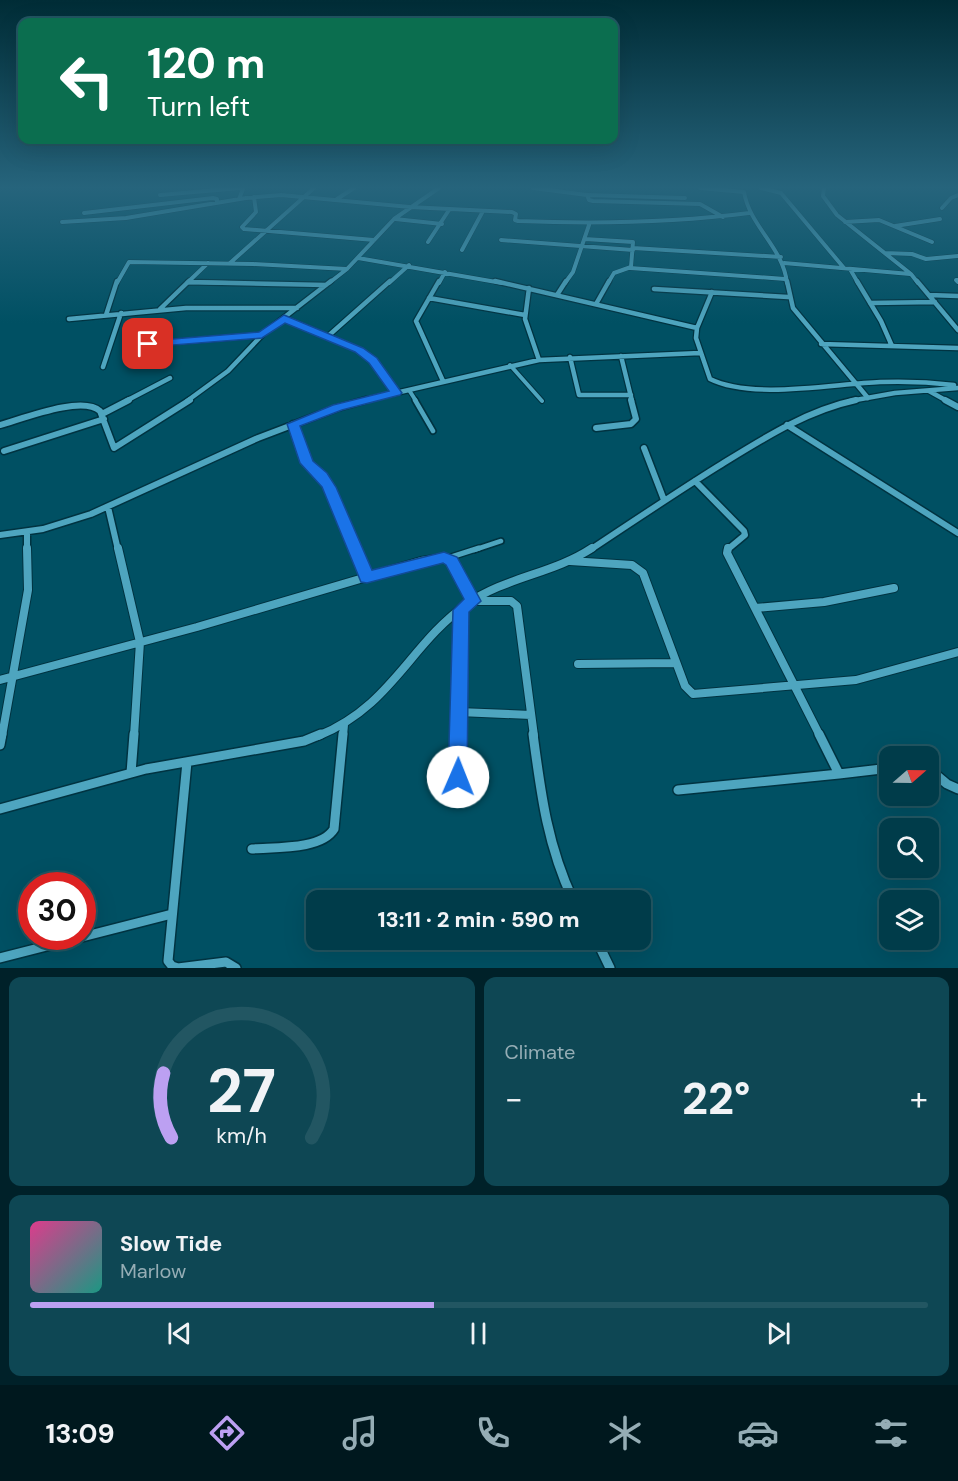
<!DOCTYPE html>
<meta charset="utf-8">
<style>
body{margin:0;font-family:"DM Sans",sans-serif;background:#0e4754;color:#f1f3f6;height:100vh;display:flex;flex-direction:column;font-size:22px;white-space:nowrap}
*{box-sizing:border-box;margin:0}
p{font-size:20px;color:#95adb5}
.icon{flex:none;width:33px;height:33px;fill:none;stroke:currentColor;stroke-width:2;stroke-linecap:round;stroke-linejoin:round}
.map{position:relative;height:968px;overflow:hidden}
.panel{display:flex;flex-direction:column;gap:9px;padding:9px;background:#002129;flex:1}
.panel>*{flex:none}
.hud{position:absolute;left:18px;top:18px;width:600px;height:126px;border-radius:12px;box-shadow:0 6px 24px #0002,0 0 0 2px #225662;background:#0b6e4f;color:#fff;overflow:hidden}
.needle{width:39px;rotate:70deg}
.controls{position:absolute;left:879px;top:746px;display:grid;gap:12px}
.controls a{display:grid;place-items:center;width:60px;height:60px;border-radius:12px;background:#003c4a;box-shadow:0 6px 24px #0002,0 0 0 2px #225662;font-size:30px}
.speed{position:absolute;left:18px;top:872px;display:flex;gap:12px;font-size:30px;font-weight:700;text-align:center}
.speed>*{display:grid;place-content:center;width:78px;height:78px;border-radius:50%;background:#003c4a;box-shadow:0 6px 24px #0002,0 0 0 2px #225662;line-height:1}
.speed .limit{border:9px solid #d22;background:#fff;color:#111}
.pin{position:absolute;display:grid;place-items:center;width:51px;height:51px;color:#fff;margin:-26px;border-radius:12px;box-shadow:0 3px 9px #0006}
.me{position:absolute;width:66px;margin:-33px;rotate:1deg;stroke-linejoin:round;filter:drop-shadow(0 0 4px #0008)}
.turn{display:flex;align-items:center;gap:21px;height:126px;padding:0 30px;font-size:27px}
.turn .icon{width:78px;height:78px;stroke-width:2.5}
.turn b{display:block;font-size:42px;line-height:51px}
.big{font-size:45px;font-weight:800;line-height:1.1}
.panel .widget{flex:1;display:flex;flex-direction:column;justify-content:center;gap:9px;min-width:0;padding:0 21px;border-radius:12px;background:#0e4754}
.panel .dial{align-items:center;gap:0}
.dial svg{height:156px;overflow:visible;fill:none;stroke:#225662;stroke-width:7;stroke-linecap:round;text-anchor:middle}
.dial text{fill:#f1f3f6;stroke:none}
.song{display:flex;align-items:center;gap:18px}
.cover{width:72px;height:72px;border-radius:9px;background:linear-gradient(135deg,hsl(330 70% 55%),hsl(170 70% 35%))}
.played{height:6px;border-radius:3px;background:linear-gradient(90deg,#bca0f2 45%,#225662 45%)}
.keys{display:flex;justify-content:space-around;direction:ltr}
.heat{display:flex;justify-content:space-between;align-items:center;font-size:33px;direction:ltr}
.panel .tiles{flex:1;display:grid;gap:9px;grid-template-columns:1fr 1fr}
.widget:last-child{grid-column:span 2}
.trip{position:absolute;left:306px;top:890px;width:345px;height:60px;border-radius:12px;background:#003c4a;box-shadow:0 6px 24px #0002,0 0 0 2px #225662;font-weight:800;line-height:60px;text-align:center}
.dock{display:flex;height:96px;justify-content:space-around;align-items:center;background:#00181e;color:#95adb5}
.dock .icon{width:42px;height:42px}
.dock .current{color:#bca0f2}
.dock b{font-size:27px;color:#f1f3f6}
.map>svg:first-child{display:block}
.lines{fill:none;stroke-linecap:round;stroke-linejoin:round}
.service-far2-casing{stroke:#003341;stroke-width:6}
.service-far1-casing{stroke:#003341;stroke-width:8}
.service-casing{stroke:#003341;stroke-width:8}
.minor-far4-casing{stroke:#003341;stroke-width:5}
.minor-far3-casing{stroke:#003341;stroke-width:7}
.minor-far2-casing{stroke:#003341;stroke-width:9}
.minor-far1-casing{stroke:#003341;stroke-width:10}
.minor-casing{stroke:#003341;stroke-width:12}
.service-far2{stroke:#4ea5bf;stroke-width:4}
.service-far1{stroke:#4ea5bf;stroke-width:4.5}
.service{stroke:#4ea5bf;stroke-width:5}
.minor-far4{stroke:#4ea5bf;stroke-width:4}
.minor-far3{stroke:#4ea5bf;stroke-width:4.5}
.minor-far2{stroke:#4ea5bf;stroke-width:6}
.minor-far1{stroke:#4ea5bf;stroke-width:8}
.minor{stroke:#4ea5bf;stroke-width:9}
.route{fill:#1a73e8;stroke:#114b97;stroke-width:1.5}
</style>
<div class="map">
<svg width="958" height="968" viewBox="0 0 958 968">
<rect width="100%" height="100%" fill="#005063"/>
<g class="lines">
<g class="service-far2-casing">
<path id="service-far2" d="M510,365L542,401
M409,390L416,401"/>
</g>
<g class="service-far1-casing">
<path id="service-far1" d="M415,400L433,431
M474,550L501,541"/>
</g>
<g class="service-casing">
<path id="service" d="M448,558L479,548"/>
</g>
<g class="minor-far4-casing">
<path id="minor-far4" d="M533,188L587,195L589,200L593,201L700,204L723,217
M700,188L744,192C750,227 783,247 787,283
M761,188L781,193L844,268
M824,188L823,196L837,215L911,274L918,283
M160,195L240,188L243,189L239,199
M588,195L685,198
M254,197L256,212L242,227L244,229L374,240
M337,199L354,188
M942,208L951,198L958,195
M84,213L213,198L217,199V203
M395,219L442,224
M62,222L126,218L246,198L281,195L410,207L512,212L516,214L515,220L518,221C596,224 672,223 749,213
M845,222L879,220L932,242
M895,226L940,219
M585,239L633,242L631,267L614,273L608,283
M501,240L633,250
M428,242L449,210
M633,248L781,257
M462,250L483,211
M885,253L912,254L926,259L958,256
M358,258L502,283
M230,263L314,188
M784,263L910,274
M630,268L785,279
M850,269L858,283
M958,280H956L958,282
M188,282L229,283
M117,283L129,262L253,264L347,269
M187,283L208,263
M329,283L347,269L394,219L439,188
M389,283L409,265
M439,283L445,272
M565,283L573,272L589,225"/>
</g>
<g class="minor-far3-casing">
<path id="minor-far3" d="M439,281L416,321L443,381
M495,281L697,328L696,338L710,379C753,400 832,384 880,382C905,381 929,382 954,385
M787,281L793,308L868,398
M857,281L881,321L892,346
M917,281L958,330
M188,282L326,285
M529,288L525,319L539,360
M654,289L788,297
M557,295L566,281
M929,295L958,296
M429,298L525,315
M870,303L935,302
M596,304L609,281
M160,309L189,281
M106,315L117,281
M284,318L359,350L373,361L396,393
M69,319L186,308H297
M697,328L712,292
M327,337L390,281
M148,344L262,335
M821,344L958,348
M621,356L632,401
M570,357L579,395H631
M103,367L121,313
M929,391L947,401
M126,401L170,378
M187,401L228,371L264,333L331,281
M361,401L539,360L700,353
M850,401L895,393L958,388"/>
</g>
<g class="minor-far2-casing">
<path id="minor-far2" d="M945,400L958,407
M102,414L129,400
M293,424L307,463L322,476L329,487L355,550
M0,425C22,419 82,395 100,411L114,448L190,400
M787,425L958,533
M596,428L631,424L636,419L631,400
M644,448L664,500
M4,451L104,419
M695,481L744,531L745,535L727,550
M108,507L118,550
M27,533V550
M0,535L43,529L91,514L258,438L337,408L366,400
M590,550C632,522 674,494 717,467C761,440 805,411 856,400"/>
</g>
<g class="minor-far1-casing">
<path id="minor-far1" d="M118,548L140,642L134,736
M355,548L367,577
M728,548L727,553L820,736
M570,561L632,565L643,573L685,686L693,694L856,680L958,652
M755,608L824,602L894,588
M578,664L676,663
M0,680L197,627L421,561L441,558L452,561L473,601H511L517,606L534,736
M459,712L531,715
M2,736L28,590L27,548
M318,736C392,706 409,645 467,604C505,577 553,574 592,548
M343,736L344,725
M458,736L461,610"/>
</g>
<g class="minor-casing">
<path id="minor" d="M533,734C541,794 547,844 573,900
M819,734L839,774L890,768
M0,745L2,734
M187,762L168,961L172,966L178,968L226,962L236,968
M928,768L947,784L958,789
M131,773L134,734
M457,777L458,734
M678,790L839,774
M0,809L146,769L304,741L321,734
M252,849C275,847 321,850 334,829L343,734
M596,939L610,968
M0,958L172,914"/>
</g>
<use href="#service-far2" class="service-far2"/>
<use href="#service-far1" class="service-far1"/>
<use href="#service" class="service"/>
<use href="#minor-far4" class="minor-far4"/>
<use href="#minor-far3" class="minor-far3"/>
<use href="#minor-far2" class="minor-far2"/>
<use href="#minor-far1" class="minor-far1"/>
<use href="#minor" class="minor"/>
</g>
<linearGradient id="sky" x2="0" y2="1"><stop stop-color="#002c36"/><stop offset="0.58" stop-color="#26647c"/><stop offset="1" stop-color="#26647c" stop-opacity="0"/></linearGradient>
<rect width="958" height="323" fill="url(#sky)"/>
<path class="route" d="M284,315L363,348L377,358L402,393L400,395L342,410L300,426L313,461L327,473L336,487L372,570L444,552L457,557L481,601L469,612L467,777L464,784L458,787L451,784L448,777L453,610L464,599L446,565L443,563L367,583L361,582L322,487L300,463L287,424L333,405L389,391L369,363L355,352L285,323L262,338L148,347L143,344L148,341L259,332Z"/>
</svg>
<div class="controls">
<a><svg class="needle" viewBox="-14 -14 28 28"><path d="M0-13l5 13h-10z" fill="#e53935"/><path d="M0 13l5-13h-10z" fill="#95adb5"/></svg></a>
<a><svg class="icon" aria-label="search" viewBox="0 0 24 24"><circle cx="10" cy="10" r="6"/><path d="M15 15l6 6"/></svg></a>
<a><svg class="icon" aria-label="layers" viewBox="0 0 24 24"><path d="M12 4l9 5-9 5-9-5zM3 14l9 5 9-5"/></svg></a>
</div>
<div class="speed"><div class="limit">30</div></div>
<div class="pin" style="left:148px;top:344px;background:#d93025"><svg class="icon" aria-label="arrive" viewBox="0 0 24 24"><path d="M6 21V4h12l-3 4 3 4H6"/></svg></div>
<svg class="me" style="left:458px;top:777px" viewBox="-20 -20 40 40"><circle r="19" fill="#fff"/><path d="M0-13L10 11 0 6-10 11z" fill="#1a73e8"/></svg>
<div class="trip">13:11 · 2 min · 590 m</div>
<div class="hud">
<div class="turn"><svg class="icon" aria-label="left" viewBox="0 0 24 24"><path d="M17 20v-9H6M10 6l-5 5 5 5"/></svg><div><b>120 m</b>Turn left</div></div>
</div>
</div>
<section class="panel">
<div class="tiles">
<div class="widget dial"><svg viewBox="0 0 100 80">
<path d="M14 69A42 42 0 1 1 86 69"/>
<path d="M14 69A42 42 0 0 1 10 36" stroke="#bca0f2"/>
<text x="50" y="56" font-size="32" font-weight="700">27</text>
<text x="50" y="72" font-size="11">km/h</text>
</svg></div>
<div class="widget"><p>Climate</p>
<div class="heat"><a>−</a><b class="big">22°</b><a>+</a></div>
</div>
<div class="widget">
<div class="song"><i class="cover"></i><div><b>Slow Tide</b><p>Marlow</p></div></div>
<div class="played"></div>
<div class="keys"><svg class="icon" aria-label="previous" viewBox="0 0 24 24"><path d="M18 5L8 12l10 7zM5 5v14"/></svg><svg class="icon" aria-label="pause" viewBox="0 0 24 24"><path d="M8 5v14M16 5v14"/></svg><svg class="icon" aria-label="next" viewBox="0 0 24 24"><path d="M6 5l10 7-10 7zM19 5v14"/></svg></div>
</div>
</div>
</section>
<nav class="dock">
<b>13:09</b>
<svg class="icon current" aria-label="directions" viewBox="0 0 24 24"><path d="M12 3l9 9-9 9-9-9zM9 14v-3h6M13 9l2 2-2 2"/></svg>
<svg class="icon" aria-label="music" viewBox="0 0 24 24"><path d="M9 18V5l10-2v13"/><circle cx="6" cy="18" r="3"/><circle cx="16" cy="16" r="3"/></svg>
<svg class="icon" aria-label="phone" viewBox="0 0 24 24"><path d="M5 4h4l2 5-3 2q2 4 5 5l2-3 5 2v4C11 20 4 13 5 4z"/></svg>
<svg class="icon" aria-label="climate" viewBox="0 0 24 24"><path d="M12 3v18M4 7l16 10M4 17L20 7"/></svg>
<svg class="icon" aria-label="car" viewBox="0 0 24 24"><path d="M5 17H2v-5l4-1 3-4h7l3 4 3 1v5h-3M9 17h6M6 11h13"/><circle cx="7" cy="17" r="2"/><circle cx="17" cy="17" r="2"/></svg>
<svg class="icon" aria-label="filters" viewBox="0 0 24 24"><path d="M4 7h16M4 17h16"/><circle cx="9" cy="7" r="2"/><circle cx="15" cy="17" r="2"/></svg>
</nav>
